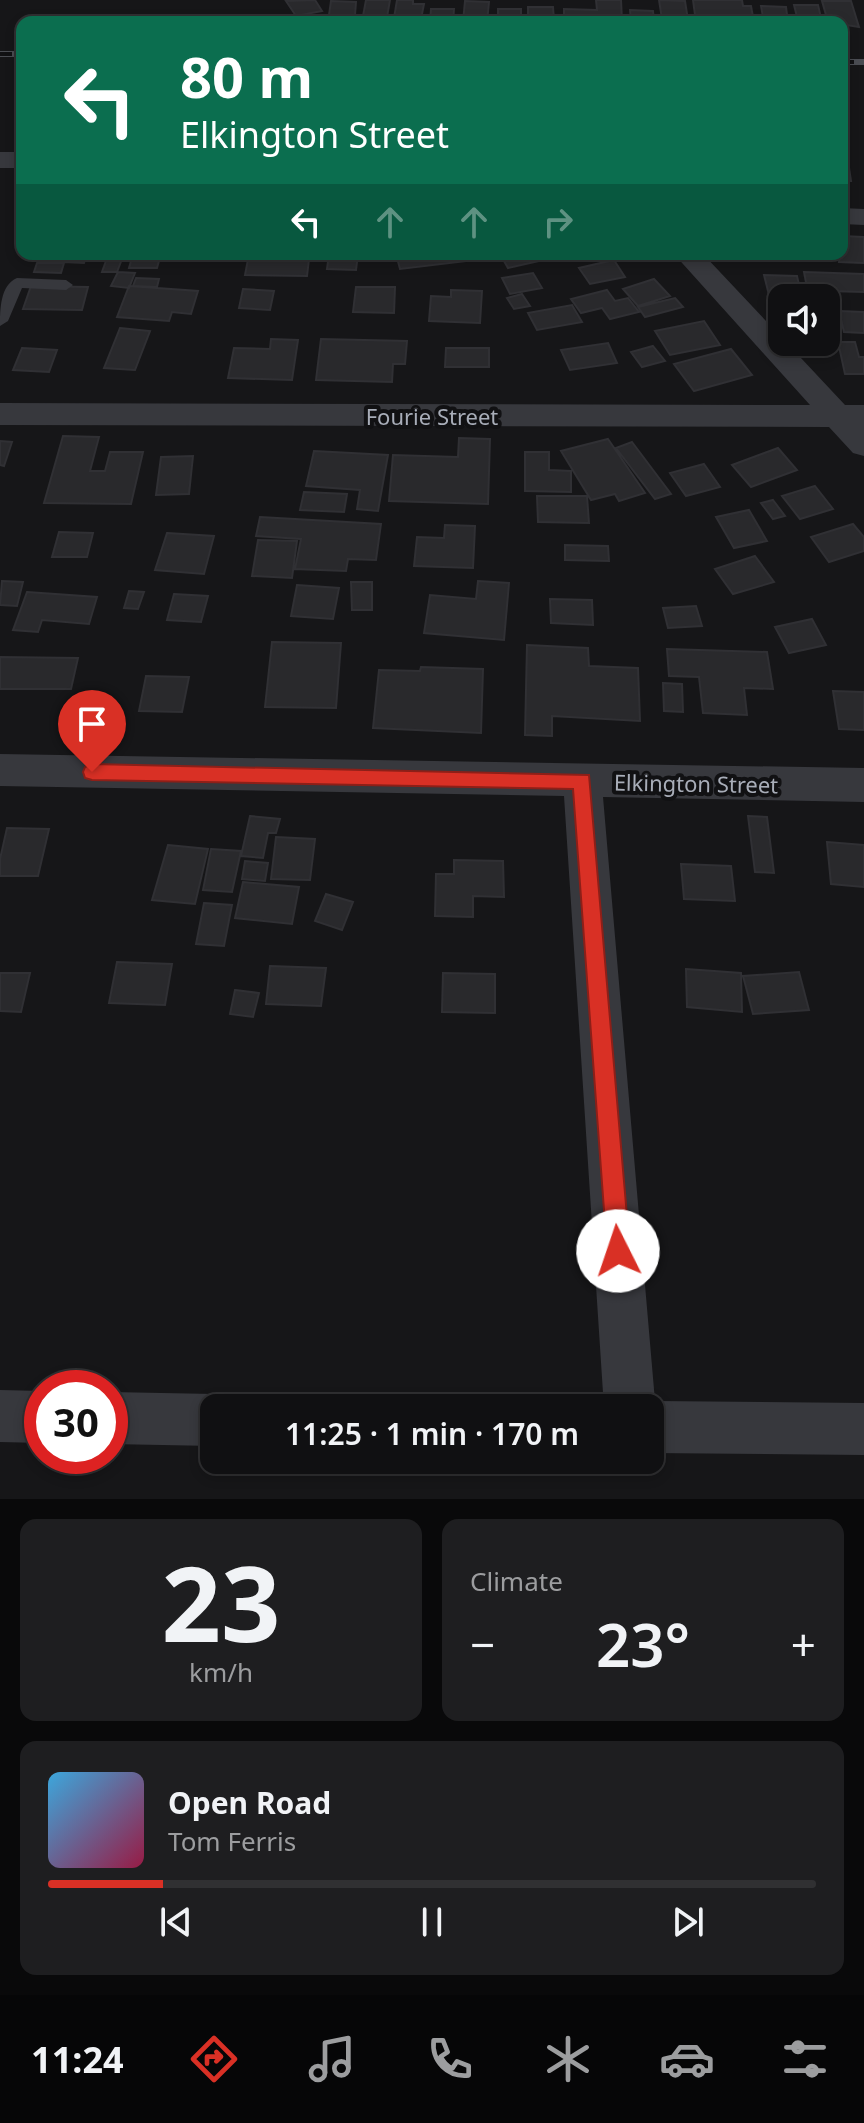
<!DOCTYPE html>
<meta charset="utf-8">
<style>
body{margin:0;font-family:"Noto Sans",sans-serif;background:#1e1e20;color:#f1f3f6;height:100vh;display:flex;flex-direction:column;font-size:30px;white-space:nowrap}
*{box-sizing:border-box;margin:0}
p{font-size:26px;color:#9c9d9f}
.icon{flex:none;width:44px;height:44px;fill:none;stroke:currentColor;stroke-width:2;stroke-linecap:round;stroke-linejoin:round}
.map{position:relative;height:1499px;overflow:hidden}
.drawer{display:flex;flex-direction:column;gap:20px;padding:20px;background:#09090a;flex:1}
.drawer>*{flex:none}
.hud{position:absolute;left:16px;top:16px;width:832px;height:244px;border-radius:16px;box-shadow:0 4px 12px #0003,0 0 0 2px #303032;background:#0b6e4f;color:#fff;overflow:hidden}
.controls{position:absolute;left:768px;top:284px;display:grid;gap:16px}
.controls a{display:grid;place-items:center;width:72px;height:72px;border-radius:16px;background:#101012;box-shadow:0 4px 12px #0003,0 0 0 2px #303032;font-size:40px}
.speed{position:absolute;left:24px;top:1370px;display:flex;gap:16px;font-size:40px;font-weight:700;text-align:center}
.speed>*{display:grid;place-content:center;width:104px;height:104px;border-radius:50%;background:#101012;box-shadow:0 4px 12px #0003,0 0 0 2px #303032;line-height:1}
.speed .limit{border:12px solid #d22;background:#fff;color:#111}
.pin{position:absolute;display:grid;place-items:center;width:68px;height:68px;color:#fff;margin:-82px -34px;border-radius:50% 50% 50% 0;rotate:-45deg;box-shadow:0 0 8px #0007}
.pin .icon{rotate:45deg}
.me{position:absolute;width:88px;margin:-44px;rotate:356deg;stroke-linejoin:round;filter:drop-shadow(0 0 6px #0008)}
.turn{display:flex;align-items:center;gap:28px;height:168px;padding:0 32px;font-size:36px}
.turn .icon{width:104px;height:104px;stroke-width:2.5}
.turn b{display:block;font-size:56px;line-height:68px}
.lanes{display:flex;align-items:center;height:76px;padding:0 32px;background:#0003;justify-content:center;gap:40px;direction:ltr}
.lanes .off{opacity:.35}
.big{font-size:60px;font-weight:600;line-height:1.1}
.drawer .tile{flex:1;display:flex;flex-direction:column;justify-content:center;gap:12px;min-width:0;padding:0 28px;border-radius:16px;background:#1e1e20}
.drawer .dial{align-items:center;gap:0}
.dial b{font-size:104px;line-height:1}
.song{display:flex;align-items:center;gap:24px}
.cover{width:96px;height:96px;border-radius:12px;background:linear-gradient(135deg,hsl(200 70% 55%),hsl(340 70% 35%))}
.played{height:8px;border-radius:4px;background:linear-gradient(90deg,#d93025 15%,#303032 15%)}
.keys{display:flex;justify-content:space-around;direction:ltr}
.heat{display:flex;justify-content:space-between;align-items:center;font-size:44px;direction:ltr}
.drawer .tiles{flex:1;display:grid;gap:20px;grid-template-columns:1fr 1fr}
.tile:last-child{grid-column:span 2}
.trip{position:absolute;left:200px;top:1394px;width:464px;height:80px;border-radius:16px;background:#101012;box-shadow:0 4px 12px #0003,0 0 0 2px #303032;font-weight:600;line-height:80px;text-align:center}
.menu{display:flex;height:128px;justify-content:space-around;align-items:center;background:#060607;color:#9c9d9f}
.menu .icon{width:56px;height:56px}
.menu .active{color:#d93025}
.menu b{font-size:36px;color:#f1f3f6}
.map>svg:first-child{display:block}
.building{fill:#29292c;stroke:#303034;stroke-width:2}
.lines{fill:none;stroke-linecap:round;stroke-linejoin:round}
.lane{fill:#37383d;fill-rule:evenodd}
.street{fill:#37383d;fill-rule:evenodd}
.rail-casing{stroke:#4a4c52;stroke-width:6}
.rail{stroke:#111113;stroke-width:4;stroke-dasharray:12;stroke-linecap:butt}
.route{fill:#d93025;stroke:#8d1f18;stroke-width:2}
.labels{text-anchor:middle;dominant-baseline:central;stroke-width:8;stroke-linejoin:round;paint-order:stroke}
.street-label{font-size:22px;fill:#a8adb8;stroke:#111113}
</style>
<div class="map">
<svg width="864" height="1499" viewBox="0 0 864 1499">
<rect width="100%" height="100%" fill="#161618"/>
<path class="building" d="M315,0L322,11L296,16L286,1Z
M366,0H390L387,17L363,16Z
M397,0H413V4H424L421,19L394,18Z
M596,0H621L622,21L564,22V9L597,10Z
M659,0L685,1L688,20L662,19Z
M693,0H742L743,6H751L754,22L710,17L711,22H696Z
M331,1L356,2L355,15H329Z
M465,1L489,2L487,22H463Z
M822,1H851L859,27L828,22Z
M794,5H818L821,18L797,17Z
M761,6L786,7L788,22H764Z
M528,7H553L554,20L528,19Z
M431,9H454L453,22H430Z
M498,9H521V22H498Z
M630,10L653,11L654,22L631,21Z
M842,161H848L851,181H842Z
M842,236L864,237V263L839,262Z
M67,254H87L84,263L64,262Z
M133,254H161L157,268H129Z
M249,254H290V259H309L307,276L245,275Z
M329,254H358L356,270L327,269Z
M396,254H464L467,261L400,269Z
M500,254H537L539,261L508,268Z
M718,254H752L753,259H718Z
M107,258L122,259L117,272H102Z
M614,260L625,277L590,284L579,268Z
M37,263H64L61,273L34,272Z
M118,272L135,273L129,288L111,286Z
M804,272L864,274V292L828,291L830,303H826V298H809Z
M533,273L542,288L510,294L502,278Z
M764,275L797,276L802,298L770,299Z
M136,278L159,279L157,287L133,286Z
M654,279L670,296L638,306L623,289Z
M31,286L88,287L82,310L23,309Z
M129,286L198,291L191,314L172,312L169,321L117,317Z
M356,287H395L394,313L353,312Z
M243,289L274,291L270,310L239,308Z
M451,290L482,291L480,323L429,321L431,296L451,297Z
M607,290L615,301L628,298L639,312L610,319L602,308L581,313L571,299Z
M522,294L530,306L514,309L507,298Z
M675,298L683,307L645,317L638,307Z
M572,305L582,322L537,330L528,313Z
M839,311L864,312V333L844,332Z
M704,321L720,345L670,355L655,331Z
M120,328L150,331L135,370L104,368Z
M271,339L298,340L292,380L228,378L234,348L270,349Z
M321,339L407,341L405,364H393L392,382L316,380Z
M838,342H855L859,357H864V374H845Z
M608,343L617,363L570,370L561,350Z
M653,346L665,361L642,367L631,352Z
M22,348L57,350L49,372L13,370Z
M446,348H489V367H445Z
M731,349L752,375L694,391L674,364Z
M63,436L99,437L90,471H105L110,452H143L131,504L44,503Z
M459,438L490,439L488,504L389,501L393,455L458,457Z
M608,439L645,493L619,501L615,494L591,500L561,451Z
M0,441L12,442L4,466L0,465Z
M632,442L671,494L655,499L616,448Z
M778,448L797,470L751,487L732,465Z
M314,451L388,455L378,511L357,509L360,490L306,486Z
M525,452H549V470L571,471V492L525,491Z
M193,456L189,494L156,495L161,457Z
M704,464L720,487L686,496L670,473Z
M815,486L833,509L800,519L782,496Z
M304,492L347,494L344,512L300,510Z
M537,496H587L589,523L538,522Z
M773,500L785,516L773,519L761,503Z
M749,510L767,541L734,548L716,517Z
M260,517L381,524L376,560L348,559L346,571L295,569L301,539L256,536Z
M853,524L864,537V551L829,562L811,537Z
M445,525L475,526L473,568L414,566L417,537L444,538Z
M59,532L93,533L87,557H52Z
M167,533L214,536L204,574L155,570Z
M258,540L297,541L292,578L252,576Z
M565,545L608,546L609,561L565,560Z
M755,556L774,582L733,594L715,569Z
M2,581L23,582L17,606L0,605Z
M478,581L509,583L504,640L424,633L430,595L476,599Z
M351,582H372V610H352Z
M297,585L339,588L333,619L291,616Z
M129,591L144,592L138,609L124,608Z
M27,592L97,597L89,624L42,620L38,632L13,630Z
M174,594L208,596L201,622L167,620Z
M550,599L592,600L593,625L551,623Z
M696,606L702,626L668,628L663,608Z
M812,619L826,645L789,653L775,627Z
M272,642L341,643L336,708L265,707Z
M527,645L588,648L589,666L638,668L640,721L552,716V736L525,735Z
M667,649L767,652L773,689L744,688L747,715L703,713L699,677L669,676Z
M0,657L78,658L71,689H0Z
M421,667L483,669L481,733L373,728L379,670L420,671Z
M146,676L189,677L182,712L139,711Z
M663,683L682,684L683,712L664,711Z
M833,691L864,692V730L839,729Z
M250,816L280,819L276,833H268L263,858L241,856Z
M748,816L767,817L774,873L755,872Z
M7,828L49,829L38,876H0V859Z
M276,837L315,839L310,880L271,879Z
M827,842L864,845V887L831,884Z
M168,845L208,849L195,904L152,900Z
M211,849L241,851L232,892L203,890Z
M454,860L503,861L504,897L473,896V917L435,916L436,874H454Z
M245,861L268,863L265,881L242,879Z
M681,864L731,866L735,901L684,899Z
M243,882L299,887L292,924L235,918Z
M326,894L353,902L342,930L315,921Z
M204,903L232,905L224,946L196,944Z
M117,962L172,964L165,1005L109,1003Z
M270,966L326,968L321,1006L266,1004Z
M686,969L741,973L742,1012L687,1007Z
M799,972L809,1010L753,1014L743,976Z
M0,973H30L21,1012L0,1011Z
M443,973L495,974V1013L442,1012Z
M235,990L259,993L253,1017L230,1014Z"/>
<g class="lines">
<path class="lane" d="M17,278L66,280L73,285L66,290L22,288L8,321L0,326C0,310 0,285 17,278Z"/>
<path class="street" d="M0,152H22V168H0Z
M842,208L864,209V225L842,224Z
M674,254H703L782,338V342H786L845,405H864V456L853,453L829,427L0,425V403L810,405Z
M0,754L864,768V802L603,797L655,1401L864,1403V1455L650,1453V1408H604L564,796L0,786Z
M0,1390L42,1391V1443L0,1442Z
M110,1392L214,1394L232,1402L235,1408H214V1446L110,1444Z"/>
<g class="rail-casing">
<path id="rail" d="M0,54H22
M842,62H864"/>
</g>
<use href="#rail" class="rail"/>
</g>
<path class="route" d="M92,764L589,775L630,1251L626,1259L618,1263L610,1259L607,1251L573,789L92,780L85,778L83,772L85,767Z"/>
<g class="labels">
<g class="street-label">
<text x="432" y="416">Fourie Street</text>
<text transform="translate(696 783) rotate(1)">Elkington Street</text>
</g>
</g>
</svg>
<div class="controls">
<a><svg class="icon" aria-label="sound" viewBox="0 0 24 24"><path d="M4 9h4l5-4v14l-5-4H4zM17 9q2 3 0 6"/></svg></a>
</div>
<div class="speed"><div class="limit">30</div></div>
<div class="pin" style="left:92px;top:772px;background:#d93025"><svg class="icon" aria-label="arrive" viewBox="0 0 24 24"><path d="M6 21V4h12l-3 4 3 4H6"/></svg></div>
<svg class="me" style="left:618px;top:1251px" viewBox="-20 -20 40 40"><circle r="19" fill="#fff"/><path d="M0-13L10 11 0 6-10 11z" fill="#d93025"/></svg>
<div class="trip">11:25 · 1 min · 170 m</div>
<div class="hud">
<div class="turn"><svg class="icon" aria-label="left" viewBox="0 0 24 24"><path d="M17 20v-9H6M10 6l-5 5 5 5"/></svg><div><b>80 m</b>Elkington Street</div></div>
<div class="lanes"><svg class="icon" aria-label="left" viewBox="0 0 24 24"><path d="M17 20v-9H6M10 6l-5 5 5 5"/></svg><svg class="icon off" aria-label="ahead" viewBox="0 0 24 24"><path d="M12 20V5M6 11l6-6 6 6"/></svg><svg class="icon off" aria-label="ahead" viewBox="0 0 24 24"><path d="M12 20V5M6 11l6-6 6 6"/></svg><svg class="icon off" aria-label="right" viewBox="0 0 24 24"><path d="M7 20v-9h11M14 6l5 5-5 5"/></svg></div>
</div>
</div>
<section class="drawer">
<div class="tiles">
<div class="tile dial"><b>23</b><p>km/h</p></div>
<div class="tile"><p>Climate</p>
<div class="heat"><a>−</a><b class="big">23°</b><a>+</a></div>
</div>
<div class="tile">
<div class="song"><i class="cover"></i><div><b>Open Road</b><p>Tom Ferris</p></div></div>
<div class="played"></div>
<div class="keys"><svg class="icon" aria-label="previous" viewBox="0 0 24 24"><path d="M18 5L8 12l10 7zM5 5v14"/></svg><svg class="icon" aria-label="pause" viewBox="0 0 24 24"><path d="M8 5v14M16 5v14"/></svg><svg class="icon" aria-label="next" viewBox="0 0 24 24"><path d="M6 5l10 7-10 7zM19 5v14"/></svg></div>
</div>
</div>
</section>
<nav class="menu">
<b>11:24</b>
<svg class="icon active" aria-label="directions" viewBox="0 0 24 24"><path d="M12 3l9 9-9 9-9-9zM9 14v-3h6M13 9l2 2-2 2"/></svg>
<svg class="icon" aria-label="music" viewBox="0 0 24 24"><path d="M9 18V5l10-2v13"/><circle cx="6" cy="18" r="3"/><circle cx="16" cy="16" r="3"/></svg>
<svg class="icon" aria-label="phone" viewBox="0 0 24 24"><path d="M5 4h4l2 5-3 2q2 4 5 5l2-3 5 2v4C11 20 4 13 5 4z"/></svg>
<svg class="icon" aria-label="climate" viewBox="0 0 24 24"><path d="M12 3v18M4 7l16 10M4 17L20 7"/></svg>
<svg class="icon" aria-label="car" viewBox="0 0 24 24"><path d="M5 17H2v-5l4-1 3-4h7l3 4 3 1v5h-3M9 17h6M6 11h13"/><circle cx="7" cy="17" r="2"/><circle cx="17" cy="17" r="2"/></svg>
<svg class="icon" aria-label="filters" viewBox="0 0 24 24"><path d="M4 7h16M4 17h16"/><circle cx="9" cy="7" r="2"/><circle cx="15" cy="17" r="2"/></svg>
</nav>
